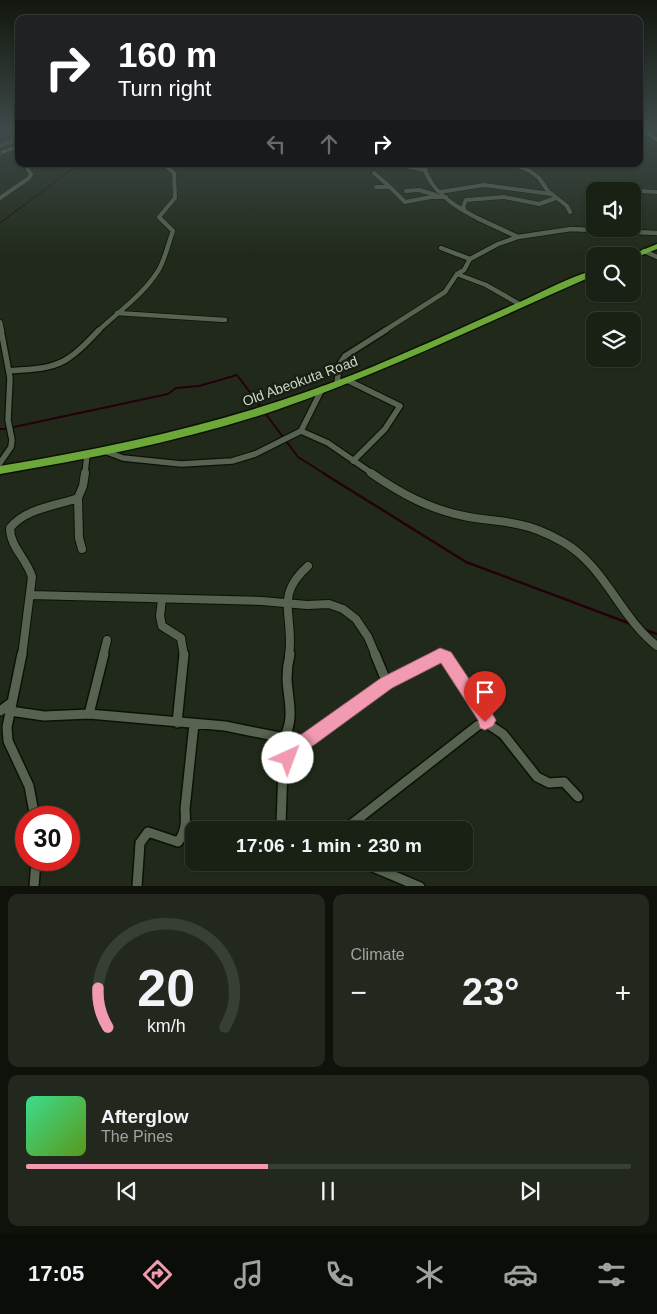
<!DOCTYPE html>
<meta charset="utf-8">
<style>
body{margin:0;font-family:Helvetica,sans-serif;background:#22281d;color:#f1f3f6;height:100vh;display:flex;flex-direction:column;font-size:19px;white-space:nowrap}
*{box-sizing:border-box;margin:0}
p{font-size:16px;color:#9fa3a0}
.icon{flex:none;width:28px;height:28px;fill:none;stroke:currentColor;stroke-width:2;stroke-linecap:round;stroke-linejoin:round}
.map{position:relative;height:886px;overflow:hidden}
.side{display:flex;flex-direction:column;gap:8px;padding:8px;background:#0e120b;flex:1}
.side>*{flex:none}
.hud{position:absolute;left:15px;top:15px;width:628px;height:152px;border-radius:10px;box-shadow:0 1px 4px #0004,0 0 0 1px #373e34;background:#202124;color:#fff;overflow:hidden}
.fabs{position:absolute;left:586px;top:182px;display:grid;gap:10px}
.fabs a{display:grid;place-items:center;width:55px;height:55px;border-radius:10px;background:#192014;box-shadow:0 1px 4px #0004,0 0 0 1px #373e34;font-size:25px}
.speed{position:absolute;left:15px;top:806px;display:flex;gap:10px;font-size:25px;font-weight:700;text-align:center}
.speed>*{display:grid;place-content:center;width:65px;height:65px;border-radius:50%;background:#192014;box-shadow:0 1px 4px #0004,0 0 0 1px #373e34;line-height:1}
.speed .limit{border:8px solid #d22;background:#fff;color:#111}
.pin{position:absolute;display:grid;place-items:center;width:42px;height:42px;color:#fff;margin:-51px -21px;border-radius:50% 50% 50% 0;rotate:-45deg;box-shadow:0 0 5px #0007}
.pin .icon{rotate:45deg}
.me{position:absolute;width:55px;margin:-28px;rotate:43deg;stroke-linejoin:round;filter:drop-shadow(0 0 4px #0008)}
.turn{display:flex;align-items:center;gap:18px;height:105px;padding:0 20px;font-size:22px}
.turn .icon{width:65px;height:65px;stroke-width:2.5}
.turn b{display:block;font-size:35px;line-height:42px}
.lanes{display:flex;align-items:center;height:48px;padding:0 20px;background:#0003;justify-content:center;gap:25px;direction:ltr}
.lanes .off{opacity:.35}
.big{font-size:38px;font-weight:700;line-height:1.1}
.side .tile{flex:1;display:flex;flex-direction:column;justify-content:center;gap:8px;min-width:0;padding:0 18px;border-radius:10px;background:#22281d}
.side .dial{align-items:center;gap:0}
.dial svg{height:130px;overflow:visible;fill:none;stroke:#373e34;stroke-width:7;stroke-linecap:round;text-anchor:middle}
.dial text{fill:#f1f3f6;stroke:none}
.song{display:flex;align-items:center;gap:15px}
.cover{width:60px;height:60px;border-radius:8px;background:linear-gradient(135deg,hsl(150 70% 55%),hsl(90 70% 35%))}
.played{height:5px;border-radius:2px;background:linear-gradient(90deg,#f19ab2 40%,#373e34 40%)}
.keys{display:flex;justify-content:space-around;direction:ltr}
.heat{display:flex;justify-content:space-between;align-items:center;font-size:28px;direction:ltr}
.side .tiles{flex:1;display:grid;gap:8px;grid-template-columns:1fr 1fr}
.tile:last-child{grid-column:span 2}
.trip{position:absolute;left:185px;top:821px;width:288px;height:50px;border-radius:10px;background:#192014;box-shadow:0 1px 4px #0004,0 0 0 1px #373e34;font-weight:700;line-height:50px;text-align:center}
.tabs{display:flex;height:80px;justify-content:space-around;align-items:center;background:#0a0d08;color:#9fa3a0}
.tabs .icon{width:35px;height:35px}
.tabs .on{color:#f19ab2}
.tabs b{font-size:22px;color:#f1f3f6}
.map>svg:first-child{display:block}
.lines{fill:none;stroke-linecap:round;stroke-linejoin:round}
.stream-far2{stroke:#23000b;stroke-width:1}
.stream-far1{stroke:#23000b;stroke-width:2}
.stream{stroke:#23000b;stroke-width:2.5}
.street-far4-casing{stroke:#0a1205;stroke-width:5}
.street-far3-casing{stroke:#0a1205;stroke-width:6}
.street-far2-casing{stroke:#0a1205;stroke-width:8}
.street-far1-casing{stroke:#0a1205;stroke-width:10}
.street-casing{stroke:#0a1205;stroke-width:12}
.highway-casing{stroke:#0a1205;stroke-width:3}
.street-far4{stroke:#576250;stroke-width:4}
.street-far3{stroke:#576250;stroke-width:4.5}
.street-far2{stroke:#576250;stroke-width:5.5}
.street-far1{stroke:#576250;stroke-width:8}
.street{stroke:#576250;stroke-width:9}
.highway{fill:#6da639;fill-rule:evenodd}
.rail-casing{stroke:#90978b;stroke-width:2.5}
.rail{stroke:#172011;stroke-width:1;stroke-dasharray:3;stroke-linecap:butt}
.route{fill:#f19ab2;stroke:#9d6474}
.labels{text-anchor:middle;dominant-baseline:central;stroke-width:5;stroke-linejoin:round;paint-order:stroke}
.street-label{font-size:14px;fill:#d0d6cc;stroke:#172011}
</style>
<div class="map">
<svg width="657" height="887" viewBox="0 0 657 887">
<rect width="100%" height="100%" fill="#212a1a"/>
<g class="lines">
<path class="stream-far2" d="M0,223L79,164"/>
<path class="stream-far1" d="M265,413L283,437
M14,427L168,394L176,388L199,386L237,375L261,407
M0,429H5
M286,441L298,457L325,474"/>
<path class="stream" d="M323,473L466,562L631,624
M643,629L657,634"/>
<g class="street-far4-casing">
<path id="street-far4" d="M0,146L19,139
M404,164L409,167L426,170
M421,164C425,170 427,176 431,182C442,199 462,210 479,219
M513,164L530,171L539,178L548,191L567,206L570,212
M374,173L389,186
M376,187H390L405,202L431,197H446
M623,190L657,192
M406,191L419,190L436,195
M440,192L484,185L551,194
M0,198L29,178L31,174L25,165L27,164
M465,211L463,207L466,200L504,197L539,204L556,198
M161,219L159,217L175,198L174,173L164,164"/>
</g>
<g class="street-far3-casing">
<path id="street-far3" d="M477,218L518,237
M441,248L470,259
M644,251L657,257
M457,274L486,285L521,305
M117,313L225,320
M0,322L2,331
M98,331C118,312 143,295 158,271C165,260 168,244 173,231L160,218
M384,331L445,292L457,274L464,270L470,259L498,244L518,237L571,229L657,233"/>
</g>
<g class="street-far2-casing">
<path id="street-far2" d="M9,371C29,369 53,370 70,357C81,350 90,339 99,330
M347,380L400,406L385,429L353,461
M337,384L339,365L345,356L386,330
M301,431L328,443L373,474
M107,452L123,458L181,464L232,461L255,454L301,431L322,389
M0,463L11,447L12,440L8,420L10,378L1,330
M85,474L87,454"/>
</g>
<g class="street-far1-casing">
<path id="street-far1" d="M371,473C400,493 429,509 464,516C481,520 499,520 517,524C533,527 549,534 563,542C605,566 619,616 657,646
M78,498L79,538L82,549
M30,595L262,601L307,605L329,604L343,609L356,619L368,637L376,656
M162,599L160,616L162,626L181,638L184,656
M22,656L32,577C27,559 10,547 10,528C26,508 56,506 78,498L83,486L85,473
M103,656L107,640
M289,656C295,615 273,597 308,566
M439,656H443"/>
</g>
<g class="street-casing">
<path id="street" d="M22,654L7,727L8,741L29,786L35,818
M375,654L387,683
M0,711L11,703
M10,711L44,716L89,714L225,726L284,738L291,745L299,744L387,683L436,656L443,655L487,720L485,722
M89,714L104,654
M177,723L184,654
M284,738C295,718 288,700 287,679C287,670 288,662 290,654
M287,830L281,823L283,769L291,745
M344,830L477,726L485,722L503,734L537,777L549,783L564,782L578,797
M361,862L420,887
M34,887L36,860
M137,887L140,843L148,832L178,842C186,832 186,821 185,809L194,724"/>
</g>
<g class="highway-casing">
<path id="highway" d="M639,130H646L657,137V142Z
M657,244V249L635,258L628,256Z
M595,270V275C490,321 387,371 279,409C188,440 94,458 0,474V466C120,446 238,420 352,375C407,353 461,328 515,304C541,293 568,277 595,270Z"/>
</g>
<use href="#street-far4" class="street-far4"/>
<use href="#street-far3" class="street-far3"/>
<use href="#street-far2" class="street-far2"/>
<use href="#street-far1" class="street-far1"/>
<use href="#street" class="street"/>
<use href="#highway" class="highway"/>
<g class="rail-casing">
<path id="rail" d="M0,153L19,146"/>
</g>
<use href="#rail" class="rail"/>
</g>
<linearGradient id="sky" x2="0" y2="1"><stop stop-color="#12170e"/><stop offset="0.51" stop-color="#3d4a49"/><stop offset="1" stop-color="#3d4a49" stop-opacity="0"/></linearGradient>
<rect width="657" height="254" fill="url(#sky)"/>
<path class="route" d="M440,648L451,652L493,715L496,720L493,726L485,730L480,728L478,720L441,663L392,688L314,745L298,753L294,764L288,766L282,764L279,758L285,739L302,734L381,678Z"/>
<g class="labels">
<g class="street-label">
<text transform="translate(300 381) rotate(-20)">Old Abeokuta Road</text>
</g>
</g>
</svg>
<div class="fabs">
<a><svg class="icon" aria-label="sound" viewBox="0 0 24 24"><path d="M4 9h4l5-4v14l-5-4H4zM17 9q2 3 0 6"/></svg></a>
<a><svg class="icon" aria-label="search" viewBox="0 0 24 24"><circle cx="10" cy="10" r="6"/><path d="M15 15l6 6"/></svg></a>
<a><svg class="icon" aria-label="layers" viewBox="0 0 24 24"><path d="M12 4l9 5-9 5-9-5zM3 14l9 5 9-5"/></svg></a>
</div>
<div class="speed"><div class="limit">30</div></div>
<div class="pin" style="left:485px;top:722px;background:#d93025"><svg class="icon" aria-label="arrive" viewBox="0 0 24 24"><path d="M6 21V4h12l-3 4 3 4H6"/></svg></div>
<svg class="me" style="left:288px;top:758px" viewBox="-20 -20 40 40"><circle r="19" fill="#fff"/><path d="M0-13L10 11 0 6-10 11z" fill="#f19ab2"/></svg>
<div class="trip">17:06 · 1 min · 230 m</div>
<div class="hud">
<div class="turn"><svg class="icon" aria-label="right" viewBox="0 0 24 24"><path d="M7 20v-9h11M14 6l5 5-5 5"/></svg><div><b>160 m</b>Turn right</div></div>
<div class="lanes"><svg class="icon off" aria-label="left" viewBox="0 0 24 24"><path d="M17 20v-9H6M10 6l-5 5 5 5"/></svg><svg class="icon off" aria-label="ahead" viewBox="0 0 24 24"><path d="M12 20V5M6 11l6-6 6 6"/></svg><svg class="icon" aria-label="right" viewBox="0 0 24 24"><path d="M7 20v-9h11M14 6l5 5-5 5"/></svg></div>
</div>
</div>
<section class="side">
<div class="tiles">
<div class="tile dial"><svg viewBox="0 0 100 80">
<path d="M14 69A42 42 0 1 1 86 69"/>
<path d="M14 69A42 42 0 0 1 8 45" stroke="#f19ab2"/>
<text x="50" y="56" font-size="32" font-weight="700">20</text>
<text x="50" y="72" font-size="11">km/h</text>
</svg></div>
<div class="tile"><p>Climate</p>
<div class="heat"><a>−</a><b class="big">23°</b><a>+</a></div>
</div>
<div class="tile">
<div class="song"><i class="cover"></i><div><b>Afterglow</b><p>The Pines</p></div></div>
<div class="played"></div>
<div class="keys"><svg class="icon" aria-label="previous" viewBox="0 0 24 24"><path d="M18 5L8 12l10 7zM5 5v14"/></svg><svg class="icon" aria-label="pause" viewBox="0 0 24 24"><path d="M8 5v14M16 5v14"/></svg><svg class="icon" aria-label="next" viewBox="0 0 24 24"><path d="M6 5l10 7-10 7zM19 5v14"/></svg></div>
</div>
</div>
</section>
<nav class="tabs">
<b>17:05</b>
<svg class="icon on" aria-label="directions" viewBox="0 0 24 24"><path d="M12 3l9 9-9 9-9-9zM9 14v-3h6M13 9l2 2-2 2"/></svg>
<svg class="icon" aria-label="music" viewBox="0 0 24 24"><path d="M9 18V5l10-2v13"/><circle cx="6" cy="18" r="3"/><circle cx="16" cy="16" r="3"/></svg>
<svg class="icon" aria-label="phone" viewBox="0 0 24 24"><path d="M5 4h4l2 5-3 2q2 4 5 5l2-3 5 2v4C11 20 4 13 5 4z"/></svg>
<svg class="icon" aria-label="climate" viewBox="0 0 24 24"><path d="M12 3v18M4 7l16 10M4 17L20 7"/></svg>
<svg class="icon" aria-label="car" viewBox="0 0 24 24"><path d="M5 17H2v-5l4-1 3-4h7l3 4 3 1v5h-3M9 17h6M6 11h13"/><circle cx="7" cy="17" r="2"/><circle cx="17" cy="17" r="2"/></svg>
<svg class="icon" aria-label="filters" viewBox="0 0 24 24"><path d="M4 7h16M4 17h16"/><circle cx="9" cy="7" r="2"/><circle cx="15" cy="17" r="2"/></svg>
</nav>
